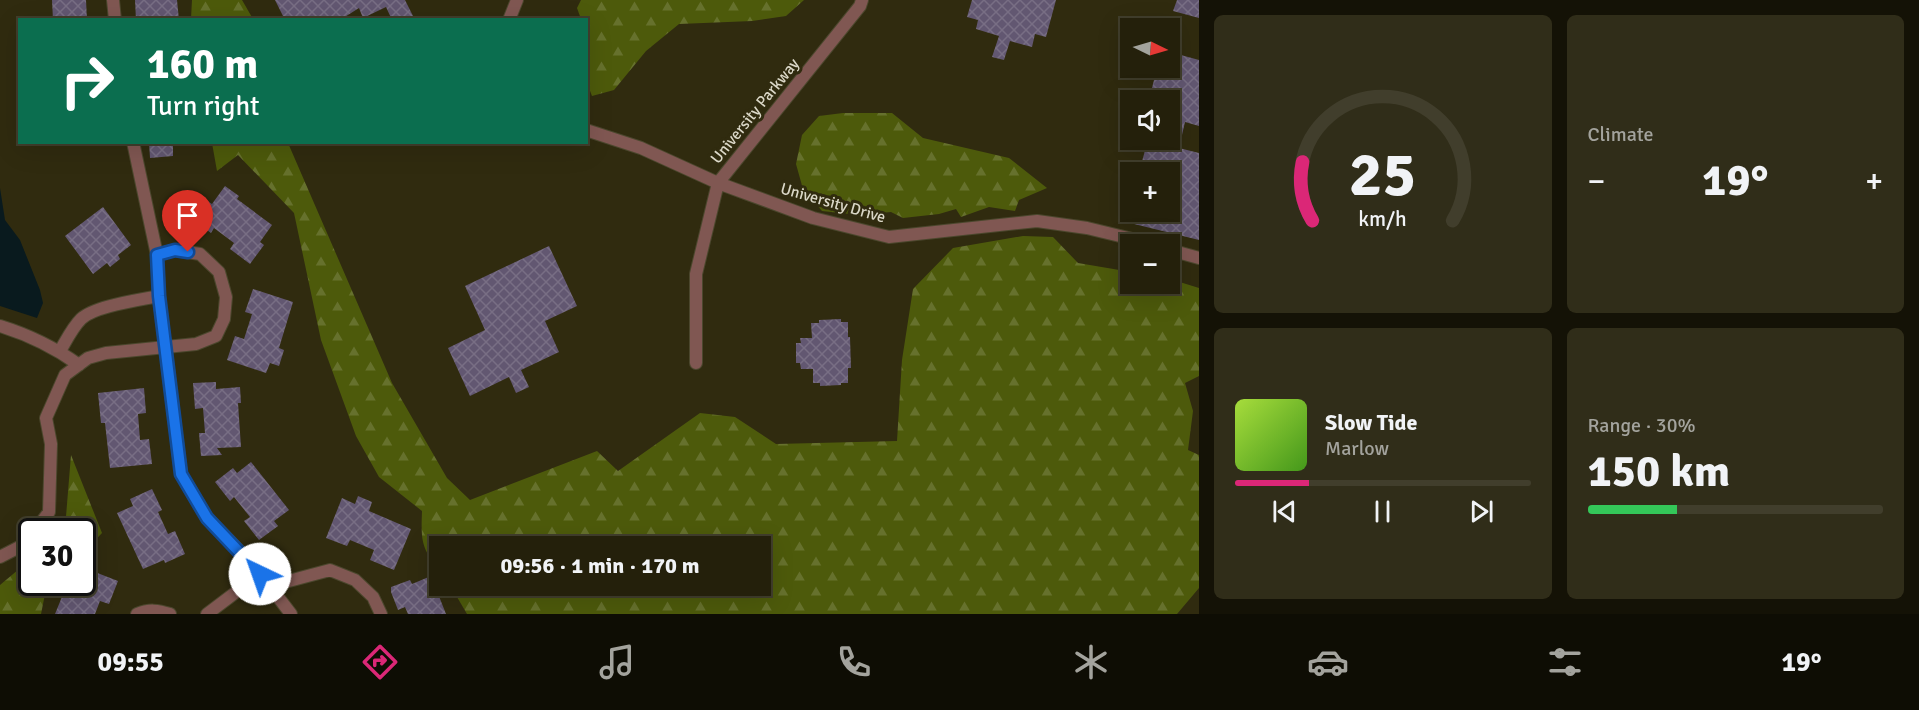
<!DOCTYPE html>
<meta charset="utf-8">
<style>
body{margin:0;font-family:Signika,sans-serif;background:#302d19;color:#f1f3f6;height:100vh;display:flex;flex-direction:column;font-size:22px;white-space:nowrap}
*{box-sizing:border-box;margin:0}
p{font-size:20px;color:#a3a39d}
.icon{flex:none;width:33px;height:33px;fill:none;stroke:currentColor;stroke-width:2;stroke-linecap:round;stroke-linejoin:round}
.map{position:relative;flex:1;overflow:hidden}
.details{display:flex;flex-direction:column;gap:15px;padding:15px;background:#141206;width:720px}
.details>*{flex:none}
.top-card{position:absolute;left:18px;top:18px;width:570px;height:126px;border-radius:0px;box-shadow:0 6px 24px #0002,0 0 0 2px #413e2c;background:#0b6e4f;color:#fff;overflow:hidden}
.needle{width:39px;rotate:95deg}
.buttons{position:absolute;left:1120px;top:18px;display:grid;gap:12px}
.buttons a{display:grid;place-items:center;width:60px;height:60px;border-radius:0px;background:#24200b;box-shadow:0 6px 24px #0002,0 0 0 2px #413e2c;font-size:30px}
.speed{position:absolute;left:18px;top:518px;display:flex;gap:12px;font-size:30px;font-weight:700;text-align:center}
.speed>*{display:grid;place-content:center;width:78px;height:78px;border-radius:50%;background:#24200b;box-shadow:0 6px 24px #0002,0 0 0 2px #413e2c;line-height:1}
.speed .limit{border:3px solid #111;border-radius:9px;background:#fff;color:#111}
.pin{position:absolute;display:grid;place-items:center;width:51px;height:51px;color:#fff;margin:-62px -26px;border-radius:50% 50% 50% 0;rotate:-45deg;box-shadow:0 0 6px #0007}
.pin .icon{rotate:45deg}
.me{position:absolute;width:66px;margin:-33px;rotate:318deg;stroke-linejoin:round;filter:drop-shadow(0 0 4px #0008)}
.turn{display:flex;align-items:center;gap:21px;height:126px;padding:0 30px;font-size:27px}
.turn .icon{width:78px;height:78px;stroke-width:2.5}
.turn b{display:block;font-size:42px;line-height:51px}
.big{font-size:45px;font-weight:800;line-height:1.1}
.details .widget{flex:1;display:flex;flex-direction:column;justify-content:center;gap:9px;min-width:0;padding:0 21px;border-radius:9px;background:#302d19}
.details .dial{align-items:center;gap:0}
.dial svg{height:156px;overflow:visible;fill:none;stroke:#413e2c;stroke-width:7;stroke-linecap:round;text-anchor:middle}
.dial text{fill:#f1f3f6;stroke:none}
.song{display:flex;align-items:center;gap:18px}
.cover{width:72px;height:72px;border-radius:9px;background:linear-gradient(135deg,hsl(80 70% 55%),hsl(100 70% 35%))}
.played{height:6px;border-radius:3px;background:linear-gradient(90deg,#db2777 25%,#413e2c 25%)}
.keys{display:flex;justify-content:space-around;direction:ltr}
.heat{display:flex;justify-content:space-between;align-items:center;font-size:33px;direction:ltr}
.charge{height:9px;border-radius:4px;background:linear-gradient(90deg,#34c759 30%,#413e2c 0)}
.details .tiles{flex:1;display:grid;gap:15px;grid-template-columns:repeat(2,1fr)}
.trip{position:absolute;left:429px;top:536px;width:342px;height:60px;border-radius:0px;background:#24200b;box-shadow:0 6px 24px #0002,0 0 0 2px #413e2c;font-weight:800;line-height:60px;text-align:center}
.dock{display:flex;height:96px;justify-content:space-around;align-items:center;background:#0e0d04;color:#a3a39d}
.dock .icon{width:42px;height:42px}
.dock .on{color:#db2777}
.dock b{font-size:27px;color:#f1f3f6}
main{display:flex;flex:1;min-height:0}
.map>svg:first-child{display:block}
.forest{fill:url(#forest-firs)}
.water{fill:#091a1e}
.building{fill:url(#building-cross-hatch)}
.lines{fill:none;stroke-linecap:round;stroke-linejoin:round}
.street-casing{stroke:#4b472d;stroke-width:14}
.street{stroke:#805752;stroke-width:12}
.route-casing{stroke:#114b97;stroke-width:15}
.route{stroke:#1a73e8;stroke-width:10}
.labels{text-anchor:middle;dominant-baseline:central;stroke-width:6;stroke-linejoin:round;paint-order:stroke}
.street-label{font-size:16px;fill:#dbd8c8;stroke:#302b0f}
</style>
<main>
<div class="map">
<svg width="1199" height="614" viewBox="0 0 1199 614">
<defs>
<pattern id="forest-firs" width="22" height="20" patternUnits="userSpaceOnUse" patternTransform="scale(1.5)"><rect width="22" height="20" fill="#4d5a0b"/><path d="M5 1l3.5 6h-7zM16 11l3.5 6h-7z" fill="#66712d"/></pattern>
<pattern id="building-cross-hatch" width="8" height="8" patternUnits="userSpaceOnUse" patternTransform="scale(1.5)"><rect width="8" height="8" fill="#625771"/><path d="M0 0l8 8M0 8l8-8" fill="none" stroke="#786e84"/></pattern>
</defs>
<rect width="100%" height="100%" fill="#302b0f"/>
<path class="forest" d="M192,0H242L253,19H191Z
M581,0H804L786,16L752,21L679,24L646,51L614,90L592,96L587,83V54L589,43L587,35L586,20L581,19L577,8Z
M843,113H892L923,138L1009,158L1047,188L1019,200L1015,211L989,207L961,217L956,209L939,214L903,218L891,212L859,215L822,211L803,189L796,164L802,135L819,116Z
M212,143H288L392,383L447,478L470,500L597,451L618,471L700,413L735,417L776,444L897,441L902,360L913,289L953,248L1023,236L1053,237L1078,263L1131,272V284H1170V279L1199,288V376L1185,383L1193,411L1188,450L1199,455V588L1177,614H467L450,585H760V546H440L439,571C421,547 421,541 422,511L379,477L356,436L321,340L294,213L238,155L217,171Z
M71,455L102,533L83,553L82,531H64L65,529Z
M31,559L32,582H53L46,589L41,614H0V585Z"/>
<path class="water" d="M0,188L5,220L20,240L40,290L43,303L37,318L0,306Z"/>
<path class="building" d="M52,0H86L87,20H53Z
M135,0H177L179,20H136Z
M275,0H405L415,20H392L386,7L363,18L359,8L340,20H285Z
M972,0H1056L1046,37L1035,34L1032,47L1010,41L1004,60L992,57L999,36L976,29L978,20L967,17Z
M1177,0H1199V18L1173,11Z
M1170,52L1199,60V126L1185,122L1179,148L1199,153V240L1126,222L1129,212H1170V172H1139L1148,140L1170,146V100H1149L1157,68H1170Z
M149,142H173V156L150,158Z
M225,186L239,196L237,199L272,225L260,242L264,245L250,264L230,249L234,243L214,228L211,233L192,219L206,200L212,204Z
M103,207L131,245L118,255L120,259L110,267L107,263L93,274L65,236Z
M549,246L577,306L545,321L559,352L521,370L529,387L516,393L509,377L470,396L448,348L485,330L465,286Z
M253,289L293,302L279,348L284,350L279,366L270,363L266,373L227,360L235,336L244,339L252,314L245,312Z
M841,319V322H848V337H850L851,368H848V383H841V385L820,386V383H813V369H801L800,363H796V343H801L800,338H812L811,323H819V320Z
M216,382V389L240,387L241,403H238L241,447L217,448L222,455L201,456L199,433H205L203,408L195,409L193,383Z
M144,388L146,413L138,414L140,440L149,439L152,464L110,468L105,423H101L98,393Z
M251,462L289,510L274,521L278,526L259,540L244,521L250,517L234,497L230,501L215,482L233,468L237,473Z
M152,489L162,510L158,512L168,534L175,531L185,554L165,563L164,560L143,569L117,513L133,506L130,499Z
M358,496L372,502L369,511L411,529L394,570L370,560L374,550L350,540L347,546L326,538L342,498L355,504Z
M82,567L118,581L109,604L100,601L95,614H55L68,582H82Z
M431,576L446,614H408L405,607L398,610L391,592V587L410,580L412,584Z"/>
<g class="lines">
<g class="street-casing">
<path id="street" d="M113,0L115,20
M509,20L517,0
M586,130L641,148L718,183L813,218L889,237L1037,221L1087,228L1153,244
M133,142L157,255L159,296L181,474L207,518L255,567L291,614
M1170,250L1199,258
M0,326C29,335 54,347 79,365
M60,351C66,341 72,328 81,319C94,306 140,300 159,296
M696,363V274L718,183L860,6L862,0
M35,531L49,512L51,444L46,418L65,375L88,358L106,353L196,344L216,336L224,319L226,297L219,272L200,254L175,250L157,255
M0,557L27,543L32,536
M270,586L330,570L355,580L373,597L381,614
M137,614C149,609 158,610 170,614
M207,614L260,574"/>
</g>
<use href="#street" class="street"/>
</g>
<g class="lines">
<g class="route-casing">
<path id="route" d="M188,252L175,250L157,255L159,296L181,474L207,518L260,574"/>
</g>
<use href="#route" class="route"/>
</g>
<g class="labels">
<g class="street-label">
<text transform="translate(755 111) rotate(-51)">University Parkway</text>
<text transform="translate(833 203) rotate(16)">University Drive</text>
</g>
</g>
</svg>
<div class="buttons">
<a><svg class="needle" viewBox="-14 -14 28 28"><path d="M0-13l5 13h-10z" fill="#e53935"/><path d="M0 13l5-13h-10z" fill="#a3a39d"/></svg></a>
<a><svg class="icon" aria-label="sound" viewBox="0 0 24 24"><path d="M4 9h4l5-4v14l-5-4H4zM17 9q2 3 0 6"/></svg></a>
<a>+</a>
<a>−</a>
</div>
<div class="speed"><div class="limit">30</div></div>
<div class="pin" style="left:188px;top:252px;background:#d93025"><svg class="icon" aria-label="arrive" viewBox="0 0 24 24"><path d="M6 21V4h12l-3 4 3 4H6"/></svg></div>
<svg class="me" style="left:260px;top:574px" viewBox="-20 -20 40 40"><circle r="19" fill="#fff"/><path d="M0-13L10 11 0 6-10 11z" fill="#1a73e8"/></svg>
<div class="trip">09:56 · 1 min · 170 m</div>
<div class="top-card">
<div class="turn"><svg class="icon" aria-label="right" viewBox="0 0 24 24"><path d="M7 20v-9h11M14 6l5 5-5 5"/></svg><div><b>160 m</b>Turn right</div></div>
</div>
</div>
<section class="details">
<div class="tiles">
<div class="widget dial"><svg viewBox="0 0 100 80">
<path d="M14 69A42 42 0 1 1 86 69"/>
<path d="M14 69A42 42 0 0 1 9 39" stroke="#db2777"/>
<text x="50" y="56" font-size="32" font-weight="700">25</text>
<text x="50" y="72" font-size="11">km/h</text>
</svg></div>
<div class="widget"><p>Climate</p>
<div class="heat"><a>−</a><b class="big">19°</b><a>+</a></div>
</div>
<div class="widget">
<div class="song"><i class="cover"></i><div><b>Slow Tide</b><p>Marlow</p></div></div>
<div class="played"></div>
<div class="keys"><svg class="icon" aria-label="previous" viewBox="0 0 24 24"><path d="M18 5L8 12l10 7zM5 5v14"/></svg><svg class="icon" aria-label="pause" viewBox="0 0 24 24"><path d="M8 5v14M16 5v14"/></svg><svg class="icon" aria-label="next" viewBox="0 0 24 24"><path d="M6 5l10 7-10 7zM19 5v14"/></svg></div>
</div>
<div class="widget"><p>Range · 30%</p><b class="big">150 km</b><div class="charge"></div></div>
</div>
</section>
</main>
<nav class="dock">
<b>09:55</b>
<svg class="icon on" aria-label="directions" viewBox="0 0 24 24"><path d="M12 3l9 9-9 9-9-9zM9 14v-3h6M13 9l2 2-2 2"/></svg>
<svg class="icon" aria-label="music" viewBox="0 0 24 24"><path d="M9 18V5l10-2v13"/><circle cx="6" cy="18" r="3"/><circle cx="16" cy="16" r="3"/></svg>
<svg class="icon" aria-label="phone" viewBox="0 0 24 24"><path d="M5 4h4l2 5-3 2q2 4 5 5l2-3 5 2v4C11 20 4 13 5 4z"/></svg>
<svg class="icon" aria-label="climate" viewBox="0 0 24 24"><path d="M12 3v18M4 7l16 10M4 17L20 7"/></svg>
<svg class="icon" aria-label="car" viewBox="0 0 24 24"><path d="M5 17H2v-5l4-1 3-4h7l3 4 3 1v5h-3M9 17h6M6 11h13"/><circle cx="7" cy="17" r="2"/><circle cx="17" cy="17" r="2"/></svg>
<svg class="icon" aria-label="filters" viewBox="0 0 24 24"><path d="M4 7h16M4 17h16"/><circle cx="9" cy="7" r="2"/><circle cx="15" cy="17" r="2"/></svg>
<b>19°</b>
</nav>
